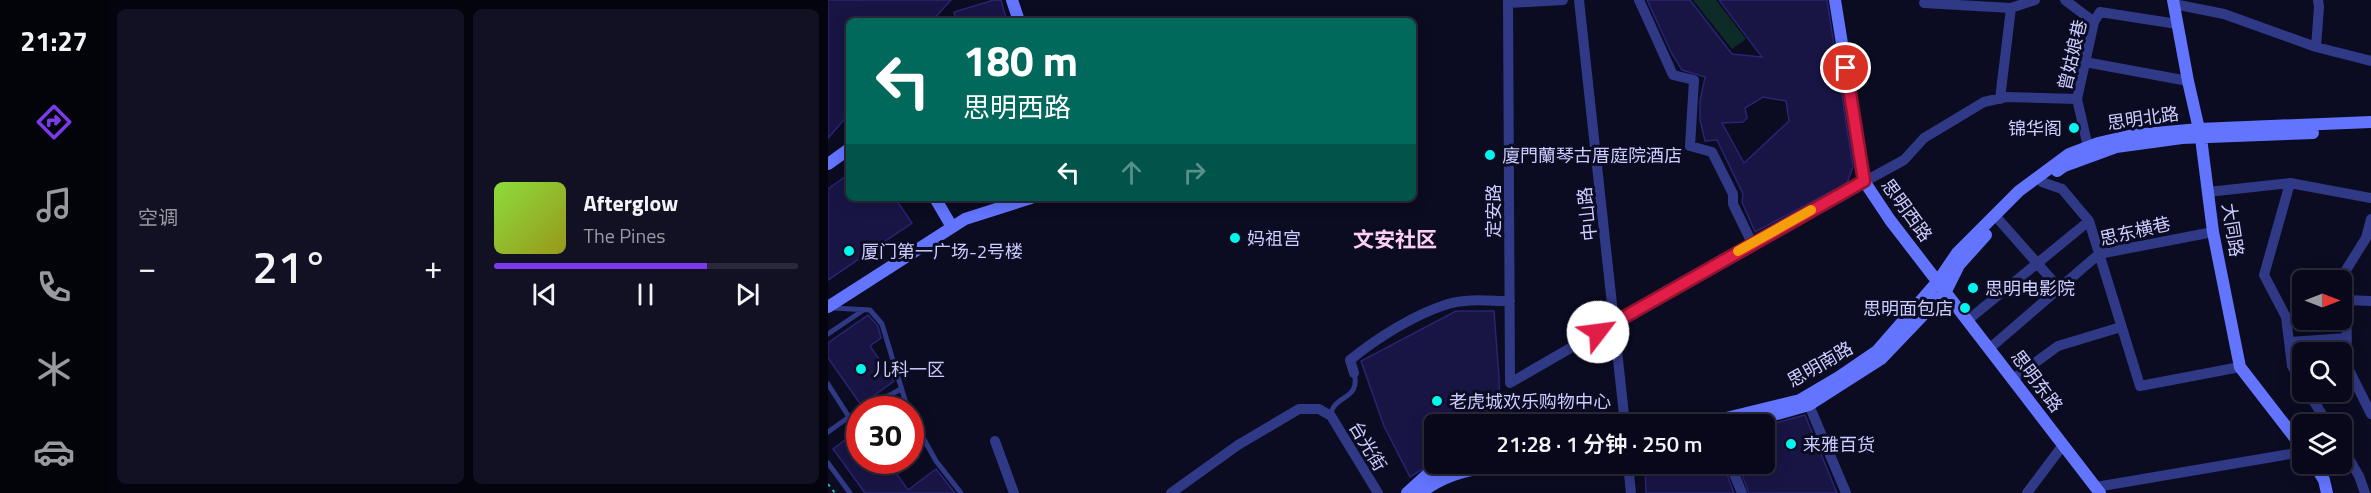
<!DOCTYPE html>
<html lang="zh">
<meta charset="utf-8">
<style>
body{margin:0;font-family:"Titillium Web","Noto Sans SC",sans-serif;background:#111123;color:#f1f3f6;height:100vh;display:flex;flex-direction:column;font-size:22px;white-space:nowrap}
*{box-sizing:border-box;margin:0}
p{font-size:20px;color:#989aa2}
.icon{flex:none;width:33px;height:33px;fill:none;stroke:currentColor;stroke-width:2;stroke-linecap:round;stroke-linejoin:round}
.map{position:relative;flex:1;overflow:hidden}
.details{display:flex;flex-direction:column;gap:9px;padding:9px;background:#04040e;width:720px}
.details>*{flex:none}
.banner{position:absolute;left:18px;top:18px;width:570px;height:183px;border-radius:9px;box-shadow:0 3px 15px #0003,0 0 0 2px #292939;background:#00695c;color:#fff;overflow:hidden}
.needle{width:39px;rotate:90deg}
.fabs{position:absolute;left:1464px;top:270px;display:grid;gap:12px}
.fabs a{display:grid;place-items:center;width:60px;height:60px;border-radius:9px;background:#08081a;box-shadow:0 3px 15px #0003,0 0 0 2px #292939;font-size:30px}
.speed{position:absolute;left:18px;top:396px;display:flex;gap:12px;font-size:30px;font-weight:700;text-align:center}
.speed>*{display:grid;place-content:center;width:78px;height:78px;border-radius:50%;background:#08081a;box-shadow:0 3px 15px #0003,0 0 0 2px #292939;line-height:1}
.speed .limit{border:9px solid #d22;background:#fff;color:#111}
.pin{position:absolute;display:grid;place-items:center;width:51px;height:51px;color:#fff;margin:-26px;border:3px solid #fff;border-radius:50%;box-shadow:0 2px 6px #0007}
.me{position:absolute;width:66px;margin:-33px;rotate:60deg;stroke-linejoin:round;filter:drop-shadow(0 0 4px #0008)}
.turn{display:flex;align-items:center;gap:21px;height:126px;padding:0 18px;font-size:27px}
.turn .icon{width:78px;height:78px;stroke-width:2.5}
.turn b{display:block;font-size:42px;line-height:51px}
.lanes{display:flex;align-items:center;height:57px;padding:0 18px;background:#0003;justify-content:center;gap:30px;direction:ltr}
.lanes .off{opacity:.35}
.big{font-size:45px;font-weight:600;line-height:1.1}
.details .tile{flex:1;display:flex;flex-direction:column;justify-content:center;gap:9px;min-width:0;padding:0 21px;border-radius:9px;background:#111123}
.song{display:flex;align-items:center;gap:18px}
.cover{width:72px;height:72px;border-radius:9px;background:linear-gradient(135deg,hsl(90 70% 55%),hsl(60 70% 35%))}
.played{height:6px;border-radius:3px;background:linear-gradient(90deg,#7c3aed 70%,#292939 70%)}
.keys{display:flex;justify-content:space-around;direction:ltr}
.heat{display:flex;justify-content:space-between;align-items:center;font-size:33px;direction:ltr}
.details .tiles{flex:1;display:grid;gap:9px;grid-template-columns:repeat(2,1fr)}
.trip{position:absolute;left:596px;top:414px;width:351px;height:60px;border-radius:9px;background:#08081a;box-shadow:0 3px 15px #0003,0 0 0 2px #292939;font-weight:600;line-height:60px;text-align:center}
main{display:flex;flex:1;min-height:0}
.menu{display:flex;flex-direction:column;width:108px;justify-content:space-around;align-items:center;background:#03030a;color:#989aa2}
.menu .icon{width:42px;height:42px}
.menu .active{color:#7c3aed}
.menu b{font-size:27px;color:#f1f3f6}
.map>svg:first-child{display:block}
.green{fill:#0d2c27}
.building{fill:#181545;stroke:#292473;stroke-width:1.5;fill-rule:evenodd}
.lines{fill:none;stroke-linecap:round;stroke-linejoin:round}
.path{stroke:#20be9f;stroke-width:2;stroke-dasharray:3 4.5;stroke-linecap:butt}
.lane{stroke:#303986;stroke-width:5}
.street{stroke:#303986;stroke-width:10}
.secondary{stroke:#6375ff;stroke-width:12}
.route-casing{stroke:#92132f;stroke-width:15}
.route{stroke:#e11d48;stroke-width:10}
.slow{stroke:#f59e0b;stroke-width:10}
.poi-dot{fill:#00f7ed;stroke:#0b0b22;stroke-width:2}
.labels{text-anchor:middle;dominant-baseline:central;stroke-width:6;stroke-linejoin:round;paint-order:stroke}
.street-label{font-size:18px;fill:#cccdff;stroke:#0b0b22}
.poi-label{font-size:18px;fill:#cccdff;stroke:#0b0b22;text-anchor:start}
.quarter-label{font-size:21px;font-weight:bold;fill:#ffcef4;stroke:#0b0b22}
</style>
<main>
<nav class="menu">
<b>21:27</b>
<svg class="icon active" aria-label="directions" viewBox="0 0 24 24"><path d="M12 3l9 9-9 9-9-9zM9 14v-3h6M13 9l2 2-2 2"/></svg>
<svg class="icon" aria-label="music" viewBox="0 0 24 24"><path d="M9 18V5l10-2v13"/><circle cx="6" cy="18" r="3"/><circle cx="16" cy="16" r="3"/></svg>
<svg class="icon" aria-label="phone" viewBox="0 0 24 24"><path d="M5 4h4l2 5-3 2q2 4 5 5l2-3 5 2v4C11 20 4 13 5 4z"/></svg>
<svg class="icon" aria-label="climate" viewBox="0 0 24 24"><path d="M12 3v18M4 7l16 10M4 17L20 7"/></svg>
<svg class="icon" aria-label="car" viewBox="0 0 24 24"><path d="M5 17H2v-5l4-1 3-4h7l3 4 3 1v5h-3M9 17h6M6 11h13"/><circle cx="7" cy="17" r="2"/><circle cx="17" cy="17" r="2"/></svg>
</nav>
<section class="details">
<div class="tiles">
<div class="tile"><p>空调</p>
<div class="heat"><a>−</a><b class="big">21°</b><a>+</a></div>
</div>
<div class="tile">
<div class="song"><i class="cover"></i><div><b>Afterglow</b><p>The Pines</p></div></div>
<div class="played"></div>
<div class="keys"><svg class="icon" aria-label="previous" viewBox="0 0 24 24"><path d="M18 5L8 12l10 7zM5 5v14"/></svg><svg class="icon" aria-label="pause" viewBox="0 0 24 24"><path d="M8 5v14M16 5v14"/></svg><svg class="icon" aria-label="next" viewBox="0 0 24 24"><path d="M6 5l10 7-10 7zM19 5v14"/></svg></div>
</div>
</div>
</section>
<div class="map">
<svg width="1543" height="493" viewBox="0 0 1543 493">
<rect width="100%" height="100%" fill="#0b0b22"/>
<path class="green" d="M865,0H888L918,39L904,49Z"/>
<path class="building" d="M0,0H123L104,21H21V114L0,138Z
M166,0H173L179,21H128L126,12Z
M819,0H862L904,54L934,57L891,0H999L1025,167L1019,183L927,232L914,202L915,194L889,140L877,141L872,120V101L877,77L854,70L844,54ZM935,97L958,101L961,121L916,163L894,123L915,122L919,118L917,108Z
M21,174V198H67L84,223L0,280V189Z
M628,311H666L671,377L672,424H606V462L582,477L556,426L533,361Z
M40,315L50,326L53,338L42,346L66,381L33,405L0,358V343Z
M977,415L1009,493H921L910,464H936V426Z
M32,429V460H59L80,490L108,469L127,493H37L5,449Z
M817,464H895L906,493H818Z"/>
<g class="lines">
<path class="path" d="M0,484L7,493"/>
<path class="lane" d="M5,308L42,310L54,324L80,410
M0,334L34,311
M0,384L21,417L32,411
M34,410L73,389
M82,414L108,461L133,493
M503,416C503,395 534,401 526,373
M0,432L21,417
M0,463L22,493"/>
<path class="street" d="M680,0L682,383L924,243L1076,160L1096,138L1156,102L1178,97L1249,99
M751,0L797,424
M811,0L845,75L866,80L862,146L884,152L905,194V204L924,243
M1237,0L1266,22
M681,3L735,0
M1096,3L1183,8L1207,0
M1346,4L1396,14L1488,47L1543,61
M1488,47L1491,7L1490,0
M1257,62L1360,81
M1172,99L1183,8
M1260,147L1249,99L1266,22L1272,12L1349,24
M1214,182L1234,189L1261,221L1312,386L1412,367
M1462,183L1436,275L1458,317L1464,366L1474,383
M1380,192L1462,183L1543,198
M1543,219L1538,238L1518,270L1519,366L1543,414
M1171,220L1231,288
M1518,300L1543,301
M1140,320L1261,221
M1462,342L1519,338
M1162,348L1271,254L1385,232
M526,373L522,360C549,338 587,314 620,304C640,298 662,301 682,301
M1185,379L1230,346L1293,327
M1480,392L1500,424
M981,405L1018,493
M167,441L186,493
M1514,447L1531,476L1537,493
M800,464L803,493
M902,464L914,493
M1268,487L1474,452
M343,493L410,445L471,409H491L503,416L550,493
M1199,493L1235,445"/>
<path class="secondary" d="M184,0L191,21
M1007,0L1036,181L1062,220L1272,493
M1345,0L1360,81L1373,138L1385,232L1412,367L1474,447
M0,164L21,149
M1229,171L1236,166L1288,147L1354,138L1485,133
M107,198L124,227
M0,307L137,219L203,198
M861,424L890,420L972,400L1011,377L1049,351L1110,281L1129,253L1191,191L1241,154L1270,143L1305,135L1371,129L1543,122
M913,424L981,405L1053,359L1118,291L1131,265L1158,235
M1486,464L1496,480L1499,493
M579,493L601,473L620,464
M593,493C618,472 650,468 681,464"/>
</g>
<g class="lines">
<g class="route-casing">
<path id="route" d="M770,332L1036,181L1018,68"/>
</g>
<use href="#route" class="route"/>
<path class="slow" d="M910,251L983,210"/>
</g>
<g class="poi-dot">
<circle cx="1246" cy="128" r="6"/>
<circle cx="662" cy="155" r="6"/>
<circle cx="407" cy="238" r="6"/>
<circle cx="21" cy="251" r="6"/>
<circle cx="1145" cy="288" r="6"/>
<circle cx="1137" cy="308" r="6"/>
<circle cx="33" cy="369" r="6"/>
<circle cx="609" cy="401" r="6"/>
<circle cx="963" cy="444" r="6"/>
</g>
<g class="labels">
<g class="street-label">
<text transform="translate(1244 55) rotate(-77)">曾姑娘巷</text>
<text transform="translate(1315 118) rotate(-8)">思明北路</text>
<text transform="translate(1079 210) rotate(54)">思明西路</text>
<text transform="translate(665 211) rotate(-90)">定安路</text>
<text transform="translate(759 214) rotate(-96)">中山路</text>
<text transform="translate(1405 230) rotate(81)">大同路</text>
<text transform="translate(1307 231) rotate(-13)">思东横巷</text>
<text transform="translate(992 364) rotate(-30)">思明南路</text>
<text transform="translate(1209 381) rotate(53)">思明东路</text>
<text transform="translate(540 446) rotate(59)">台光街</text>
</g>
<g class="poi-label">
<text x="1234" y="128" text-anchor="end">锦华阁</text>
<text x="674" y="155">廈門蘭琴古厝庭院酒店</text>
<text x="419" y="238">妈祖宫</text>
<text x="33" y="251">厦门第一广场-2号楼</text>
<text x="1157" y="288">思明电影院</text>
<text x="1125" y="308" text-anchor="end">思明面包店</text>
<text x="45" y="369">儿科一区</text>
<text x="621" y="401">老虎城欢乐购物中心</text>
<text x="975" y="444">来雅百货</text>
</g>
<g class="quarter-label">
<text x="567" y="239">文安社区</text>
</g>
</g>
</svg>
<div class="fabs">
<a><svg class="needle" viewBox="-14 -14 28 28"><path d="M0-13l5 13h-10z" fill="#e53935"/><path d="M0 13l5-13h-10z" fill="#989aa2"/></svg></a>
<a><svg class="icon" aria-label="search" viewBox="0 0 24 24"><circle cx="10" cy="10" r="6"/><path d="M15 15l6 6"/></svg></a>
<a><svg class="icon" aria-label="layers" viewBox="0 0 24 24"><path d="M12 4l9 5-9 5-9-5zM3 14l9 5 9-5"/></svg></a>
</div>
<div class="speed"><div class="limit">30</div></div>
<div class="pin" style="left:1018px;top:68px;background:#d93025"><svg class="icon" aria-label="arrive" viewBox="0 0 24 24"><path d="M6 21V4h12l-3 4 3 4H6"/></svg></div>
<svg class="me" style="left:770px;top:332px" viewBox="-20 -20 40 40"><circle r="19" fill="#fff"/><path d="M0-13L10 11 0 6-10 11z" fill="#e11d48"/></svg>
<div class="trip">21:28 · 1 分钟 · 250 m</div>
<div class="banner">
<div class="turn"><svg class="icon" aria-label="left" viewBox="0 0 24 24"><path d="M17 20v-9H6M10 6l-5 5 5 5"/></svg><div><b>180 m</b>思明西路</div></div>
<div class="lanes"><svg class="icon" aria-label="left" viewBox="0 0 24 24"><path d="M17 20v-9H6M10 6l-5 5 5 5"/></svg><svg class="icon off" aria-label="ahead" viewBox="0 0 24 24"><path d="M12 20V5M6 11l6-6 6 6"/></svg><svg class="icon off" aria-label="right" viewBox="0 0 24 24"><path d="M7 20v-9h11M14 6l5 5-5 5"/></svg></div>
</div>
</div>
</main>
